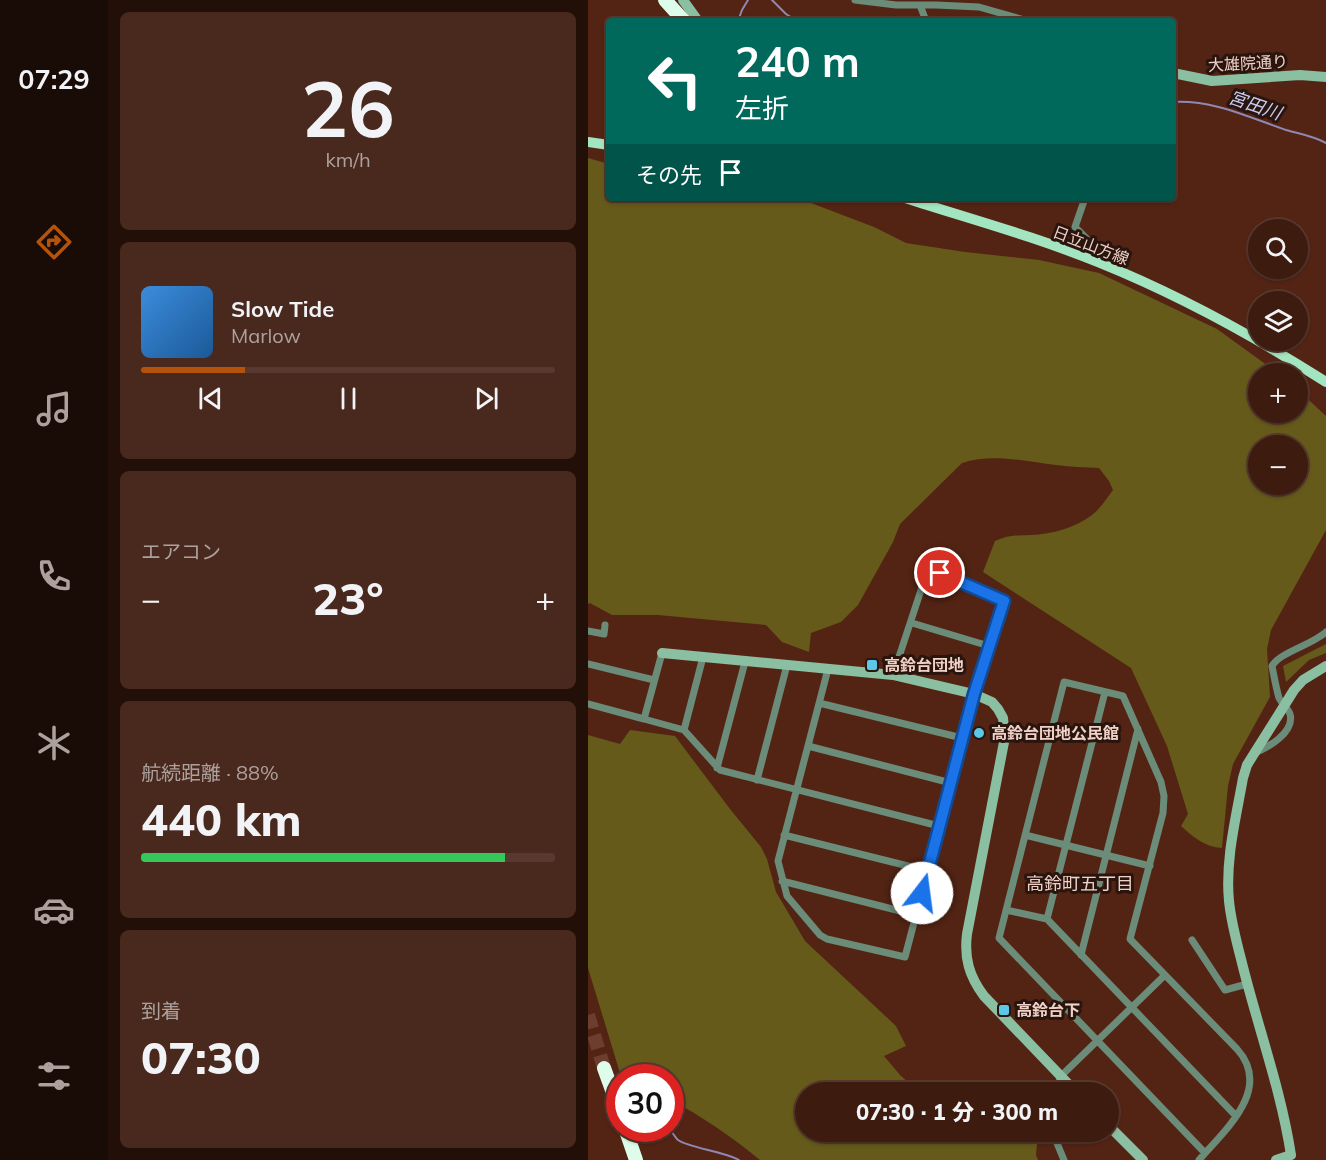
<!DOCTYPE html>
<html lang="ja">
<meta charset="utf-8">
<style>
body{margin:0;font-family:Mulish,"Noto Sans JP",sans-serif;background:#49281d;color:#f1f3f6;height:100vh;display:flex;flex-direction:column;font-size:22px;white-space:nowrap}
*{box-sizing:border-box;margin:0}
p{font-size:20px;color:#ada19e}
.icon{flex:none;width:33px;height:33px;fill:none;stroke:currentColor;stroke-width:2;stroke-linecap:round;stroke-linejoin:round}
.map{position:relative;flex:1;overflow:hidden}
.drawer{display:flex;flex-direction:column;gap:12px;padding:12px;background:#220f08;width:480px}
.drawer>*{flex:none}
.top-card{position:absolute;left:18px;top:18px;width:570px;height:183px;border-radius:6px;box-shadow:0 2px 4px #0004,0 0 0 2px #57392f;background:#00695c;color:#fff;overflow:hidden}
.buttons{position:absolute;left:660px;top:219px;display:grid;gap:12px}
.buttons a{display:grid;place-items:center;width:60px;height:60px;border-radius:50%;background:#3e1b0f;box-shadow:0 2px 4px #0004,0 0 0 2px #57392f;font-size:30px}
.speed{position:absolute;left:18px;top:1064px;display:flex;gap:12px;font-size:30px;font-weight:700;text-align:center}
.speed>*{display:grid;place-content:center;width:78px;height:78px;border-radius:50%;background:#3e1b0f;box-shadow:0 2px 4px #0004,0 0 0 2px #57392f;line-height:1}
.speed .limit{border:9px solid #d22;background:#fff;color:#111}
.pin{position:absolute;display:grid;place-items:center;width:51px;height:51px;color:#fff;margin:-26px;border:3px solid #fff;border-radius:50%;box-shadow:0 2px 6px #0007}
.me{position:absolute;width:66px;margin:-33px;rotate:15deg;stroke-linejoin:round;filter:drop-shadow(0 0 4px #0008)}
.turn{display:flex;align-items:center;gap:21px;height:126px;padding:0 30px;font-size:27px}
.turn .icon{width:78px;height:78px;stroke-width:2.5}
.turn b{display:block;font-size:42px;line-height:51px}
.then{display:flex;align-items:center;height:57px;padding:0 30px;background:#0003;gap:12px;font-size:22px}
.big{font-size:45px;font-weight:800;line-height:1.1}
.drawer .card{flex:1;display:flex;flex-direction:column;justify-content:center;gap:9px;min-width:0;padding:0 21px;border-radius:9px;background:#49281d}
.drawer .dial{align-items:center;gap:0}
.dial b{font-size:78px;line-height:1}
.song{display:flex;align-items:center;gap:18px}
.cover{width:72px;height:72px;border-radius:9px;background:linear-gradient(135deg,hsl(210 70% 55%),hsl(210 70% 35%))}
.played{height:6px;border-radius:3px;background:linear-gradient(90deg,#b45309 25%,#57392f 25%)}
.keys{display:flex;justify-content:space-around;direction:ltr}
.heat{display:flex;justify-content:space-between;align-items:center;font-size:33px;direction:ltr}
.charge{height:9px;border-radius:4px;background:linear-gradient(90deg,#34c759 88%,#57392f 0)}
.trip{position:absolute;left:207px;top:1082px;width:324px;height:60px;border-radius:30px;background:#3e1b0f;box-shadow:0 2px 4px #0004,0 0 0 2px #57392f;font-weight:800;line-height:60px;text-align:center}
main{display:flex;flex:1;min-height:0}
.menu{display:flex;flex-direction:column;width:108px;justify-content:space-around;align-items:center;background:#190b06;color:#ada19e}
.menu .icon{width:42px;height:42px}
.menu .active{color:#b45309}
.menu b{font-size:27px;color:#f1f3f6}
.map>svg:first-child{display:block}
.green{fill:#655a1a;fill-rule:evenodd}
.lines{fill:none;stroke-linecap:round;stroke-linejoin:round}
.stream{stroke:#8e88b2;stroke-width:2}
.highway-tunnel{stroke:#6b3e2f;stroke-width:14;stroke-dasharray:14 7;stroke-linecap:butt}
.street{stroke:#6c8c7a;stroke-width:7}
.secondary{stroke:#8bbfa2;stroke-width:10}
.primary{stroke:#a2e5c0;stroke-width:10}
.highway{stroke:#ddfcea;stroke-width:14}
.route-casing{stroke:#114b97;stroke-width:15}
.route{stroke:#1a73e8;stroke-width:10}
.poi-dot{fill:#5bc8e7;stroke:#2a150e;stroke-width:2}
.labels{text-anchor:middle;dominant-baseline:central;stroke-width:6;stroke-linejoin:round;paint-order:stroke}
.street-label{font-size:16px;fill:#f0d1c7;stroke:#2a150e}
.poi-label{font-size:16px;font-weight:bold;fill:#f0d1c7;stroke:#2a150e;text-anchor:start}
.water-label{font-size:18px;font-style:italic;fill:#c6cbf0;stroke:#2a150e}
.neighbourhood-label{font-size:18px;fill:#f0d1c7;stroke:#2a150e}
</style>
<main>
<nav class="menu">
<b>07:29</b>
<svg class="icon active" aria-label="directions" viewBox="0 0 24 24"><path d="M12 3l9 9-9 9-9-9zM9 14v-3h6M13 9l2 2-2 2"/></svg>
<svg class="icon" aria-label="music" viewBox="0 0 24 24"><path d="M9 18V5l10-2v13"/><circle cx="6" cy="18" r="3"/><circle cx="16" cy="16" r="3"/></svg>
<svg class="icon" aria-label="phone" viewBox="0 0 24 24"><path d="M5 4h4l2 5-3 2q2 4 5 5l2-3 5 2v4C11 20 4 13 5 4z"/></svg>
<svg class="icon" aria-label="climate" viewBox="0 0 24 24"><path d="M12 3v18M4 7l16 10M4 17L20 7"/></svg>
<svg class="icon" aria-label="car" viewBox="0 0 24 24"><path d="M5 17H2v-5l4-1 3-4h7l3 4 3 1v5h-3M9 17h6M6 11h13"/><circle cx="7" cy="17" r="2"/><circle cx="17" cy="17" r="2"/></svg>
<svg class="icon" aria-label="filters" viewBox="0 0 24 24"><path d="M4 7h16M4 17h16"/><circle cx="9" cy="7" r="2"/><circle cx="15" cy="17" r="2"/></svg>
</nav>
<section class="drawer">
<div class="card dial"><b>26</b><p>km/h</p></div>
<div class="card">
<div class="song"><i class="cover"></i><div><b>Slow Tide</b><p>Marlow</p></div></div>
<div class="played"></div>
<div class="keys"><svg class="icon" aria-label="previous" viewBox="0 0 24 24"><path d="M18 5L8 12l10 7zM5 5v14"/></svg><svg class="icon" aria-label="pause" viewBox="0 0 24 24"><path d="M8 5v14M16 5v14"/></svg><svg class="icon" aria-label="next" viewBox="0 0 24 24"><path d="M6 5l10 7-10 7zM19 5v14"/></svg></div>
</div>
<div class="card"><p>エアコン</p>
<div class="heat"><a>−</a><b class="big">23°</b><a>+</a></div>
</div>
<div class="card"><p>航続距離 · 88%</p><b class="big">440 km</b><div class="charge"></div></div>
<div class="card"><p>到着</p><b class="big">07:30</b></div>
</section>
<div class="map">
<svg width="738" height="1160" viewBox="0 0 738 1160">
<rect width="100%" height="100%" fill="#532414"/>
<path class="green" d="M0,158L21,164V198H210L286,227L318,243L377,252L451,260L511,273L629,329L690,373L670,374V412H710V390L738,416V530L683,630L679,649L682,697L645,764L640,786L634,848C617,847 605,837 593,826L600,814L579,746L543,668L395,572L407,541C423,534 427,536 443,535C464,534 487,528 504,515C512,509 519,498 525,490L521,481L511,468C497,467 483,467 468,465C438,461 403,453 374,463L312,524L305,542L270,605L253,622L223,633L221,652L194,642L178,625L70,615H24L2,603L0,604ZM670,446H710V484H670Z
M738,644V653L721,660L698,682L695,666Z
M42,730L87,736L142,809L173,847L179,859L188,892L217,941L308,1026L318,1046L296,1056L312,1075L331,1092H218V1131H448L450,1133L448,1155L450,1160H172C144,1137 115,1117 83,1100L82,1077H40L32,1073L0,968V735L32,744Z"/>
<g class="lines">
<path class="stream" d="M184,0L198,14L209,21
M150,21L154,10L160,0
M343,21C364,16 388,16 410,21
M585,102C626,100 660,117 698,130C712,134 725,136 738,143
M81,1128C84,1132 87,1137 90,1140C101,1148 135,1151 151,1160"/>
<path class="highway-tunnel" d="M0,1015L16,1068"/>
<path class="street" d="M267,0L308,5H348L391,7L440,21
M332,5L338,21
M497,198L487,227L505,245L511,262
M324,623L401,646
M0,631L16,634L17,625
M74,653L56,719L96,730L132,770L351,826
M0,664L66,680
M240,669L190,861L199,896L232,935L239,939L317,957L386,694L416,601L353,573L335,584L305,675
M231,703L374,738
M0,704L56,719
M96,730L115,657
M220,746L363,783
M666,753C680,748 707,732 702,714C700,708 694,704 691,698C688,688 686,676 684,666C692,652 724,645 738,632
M129,768L157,662
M169,780L199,665
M196,835L340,871
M437,835L562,866
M194,881L328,915
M418,910L459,919L648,1116
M459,919L517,692
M604,940L637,990L659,984
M493,955L550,729
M467,1092L473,1076L577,975
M464,1131L476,1160
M611,1160C637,1130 685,1089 649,1049L542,939L575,813L576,796L573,782L535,696L476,682L411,938L617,1153"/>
<path class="secondary" d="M95,0L110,21
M585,73L624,81L712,75L738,77
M74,653L305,675L386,694L404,702L410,709L415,718L417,737L379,934C376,958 381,976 396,996L488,1092
M520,1125L555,1160
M688,1160L703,1155C693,1089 669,1025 653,959C648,940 643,921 641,901C637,860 648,818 655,778L659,765L706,690L715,680L738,666"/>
<path class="primary" d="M0,142L21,145
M317,198C382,219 449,237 512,263C591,295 666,336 738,382"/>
<path class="highway" d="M77,0L96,21
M16,1068L32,1112
M37,1128L48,1160"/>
</g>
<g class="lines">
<g class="route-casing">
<path id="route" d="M334,893L386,694L416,601L352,573"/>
</g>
<use href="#route" class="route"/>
</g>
<g class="poi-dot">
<rect x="278" y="659" width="12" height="12" rx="3"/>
<circle cx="391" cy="733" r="6"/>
<rect x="410" y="1004" width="12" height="12" rx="3"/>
</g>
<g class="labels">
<g class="street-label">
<text transform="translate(660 63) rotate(-3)">大雄院通り</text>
<text transform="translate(503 245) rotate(21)">日立山方線</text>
</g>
<g class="poi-label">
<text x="296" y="665">高鈴台団地</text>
<text x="403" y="733">高鈴台団地公民館</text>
<text x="428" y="1010">高鈴台下</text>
</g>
<g class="water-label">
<text transform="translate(667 105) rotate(19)">宮田川</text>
</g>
<g class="neighbourhood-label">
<text x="492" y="883">高鈴町五丁目</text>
</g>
</g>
</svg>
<div class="buttons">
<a><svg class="icon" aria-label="search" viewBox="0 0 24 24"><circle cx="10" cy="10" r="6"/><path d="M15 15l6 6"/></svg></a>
<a><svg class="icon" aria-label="layers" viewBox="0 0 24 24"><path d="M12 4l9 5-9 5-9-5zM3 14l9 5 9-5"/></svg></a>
<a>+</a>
<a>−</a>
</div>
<div class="speed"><div class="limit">30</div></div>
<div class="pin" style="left:352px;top:573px;background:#d93025"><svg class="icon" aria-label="arrive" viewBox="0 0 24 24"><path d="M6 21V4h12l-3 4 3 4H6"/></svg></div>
<svg class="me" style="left:334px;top:893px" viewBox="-20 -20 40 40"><circle r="19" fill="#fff"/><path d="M0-13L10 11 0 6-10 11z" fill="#1a73e8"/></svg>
<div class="trip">07:30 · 1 分 · 300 m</div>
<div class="top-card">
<div class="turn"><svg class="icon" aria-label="left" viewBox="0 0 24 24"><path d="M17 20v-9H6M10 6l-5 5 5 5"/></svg><div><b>240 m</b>左折</div></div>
<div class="then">その先<svg class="icon" aria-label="arrive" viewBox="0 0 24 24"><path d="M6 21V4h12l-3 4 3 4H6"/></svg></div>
</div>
</div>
</main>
